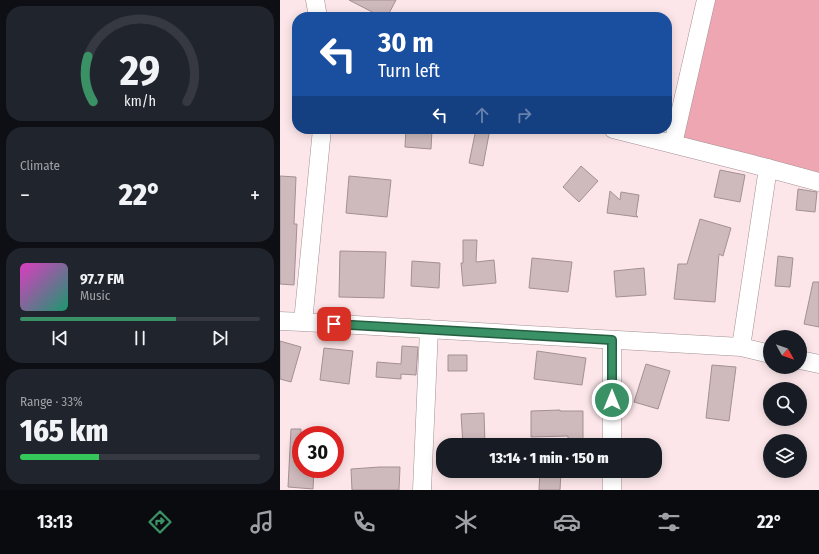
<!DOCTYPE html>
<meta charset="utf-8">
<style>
body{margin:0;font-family:"Fira Sans Condensed",sans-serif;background:#20242c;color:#f1f3f6;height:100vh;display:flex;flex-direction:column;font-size:15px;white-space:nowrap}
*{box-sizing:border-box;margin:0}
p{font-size:13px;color:#9ea1a6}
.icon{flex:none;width:22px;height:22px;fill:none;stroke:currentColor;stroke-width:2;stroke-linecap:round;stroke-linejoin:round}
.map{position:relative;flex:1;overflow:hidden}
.sheet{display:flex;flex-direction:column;gap:6px;padding:6px;background:#0d0f14;width:280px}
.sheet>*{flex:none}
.top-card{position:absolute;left:12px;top:12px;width:380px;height:122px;border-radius:16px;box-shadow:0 2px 10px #0003;background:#1a4fa0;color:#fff;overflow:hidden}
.needle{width:26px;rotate:130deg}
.tools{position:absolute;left:483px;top:330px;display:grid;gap:8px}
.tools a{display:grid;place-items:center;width:44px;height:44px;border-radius:50%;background:#171b24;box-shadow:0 2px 10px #0003;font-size:20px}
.speed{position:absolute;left:12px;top:426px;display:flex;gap:8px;font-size:20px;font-weight:700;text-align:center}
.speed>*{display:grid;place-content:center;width:52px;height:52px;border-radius:50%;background:#171b24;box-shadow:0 2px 10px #0003;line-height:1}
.speed .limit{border:6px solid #d22;background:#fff;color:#111}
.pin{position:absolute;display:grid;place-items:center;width:34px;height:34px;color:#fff;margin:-17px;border-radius:8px;box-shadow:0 2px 6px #0006}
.me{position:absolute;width:44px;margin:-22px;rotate:0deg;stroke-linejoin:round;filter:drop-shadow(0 0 3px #0008)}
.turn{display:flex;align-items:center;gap:14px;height:84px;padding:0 20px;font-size:18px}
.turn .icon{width:52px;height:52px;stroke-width:2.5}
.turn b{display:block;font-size:28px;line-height:34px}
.lanes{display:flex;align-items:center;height:38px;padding:0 20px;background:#0003;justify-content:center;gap:20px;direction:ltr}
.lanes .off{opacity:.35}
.big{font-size:30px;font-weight:800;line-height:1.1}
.sheet .tile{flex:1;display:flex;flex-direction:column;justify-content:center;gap:6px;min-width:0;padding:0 14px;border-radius:16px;background:#20242c}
.sheet .dial{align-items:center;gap:0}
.dial svg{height:104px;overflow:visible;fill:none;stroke:#363941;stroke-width:7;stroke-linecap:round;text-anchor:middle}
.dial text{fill:#f1f3f6;stroke:none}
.song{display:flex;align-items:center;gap:12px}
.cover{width:48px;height:48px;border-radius:6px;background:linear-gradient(135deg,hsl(310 70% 55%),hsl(160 70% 35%))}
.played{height:4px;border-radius:2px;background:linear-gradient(90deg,#3a9165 65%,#363941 65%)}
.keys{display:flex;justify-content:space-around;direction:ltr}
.heat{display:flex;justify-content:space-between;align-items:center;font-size:22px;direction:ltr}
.charge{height:6px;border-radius:3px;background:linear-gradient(90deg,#34c759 33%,#363941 0)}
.trip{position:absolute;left:156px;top:438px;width:226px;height:40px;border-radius:16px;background:#171b24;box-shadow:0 2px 10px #0003;font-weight:800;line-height:40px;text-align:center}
.menu{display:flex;height:64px;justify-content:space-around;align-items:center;background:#090b0e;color:#9ea1a6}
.menu .icon{width:28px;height:28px}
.menu .current{color:#3a9165}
.menu b{font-size:18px;color:#f1f3f6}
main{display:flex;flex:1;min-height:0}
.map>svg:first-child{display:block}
.green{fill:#eda6b2}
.building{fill:#ceb9bc;stroke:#a49093}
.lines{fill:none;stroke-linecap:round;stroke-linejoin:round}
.minor-casing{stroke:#a49093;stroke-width:19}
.minor{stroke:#fff;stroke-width:18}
.route-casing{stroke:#265e42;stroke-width:10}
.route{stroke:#3a9165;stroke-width:7}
</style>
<main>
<section class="sheet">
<div class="tile dial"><svg viewBox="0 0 100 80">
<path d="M14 69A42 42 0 1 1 86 69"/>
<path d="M14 69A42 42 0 0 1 10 34" stroke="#3a9165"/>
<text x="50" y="56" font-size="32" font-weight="700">29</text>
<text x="50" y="72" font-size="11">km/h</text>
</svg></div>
<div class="tile"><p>Climate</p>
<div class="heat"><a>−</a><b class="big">22°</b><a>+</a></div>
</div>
<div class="tile">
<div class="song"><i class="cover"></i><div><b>97.7 FM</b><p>Music</p></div></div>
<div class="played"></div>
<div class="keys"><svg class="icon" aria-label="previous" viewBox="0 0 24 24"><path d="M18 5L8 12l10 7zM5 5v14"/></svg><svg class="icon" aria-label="pause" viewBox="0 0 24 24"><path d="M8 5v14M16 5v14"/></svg><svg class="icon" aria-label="next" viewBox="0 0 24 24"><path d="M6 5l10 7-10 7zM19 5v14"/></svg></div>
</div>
<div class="tile"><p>Range · 33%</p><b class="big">165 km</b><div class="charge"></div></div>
</section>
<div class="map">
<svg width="539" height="490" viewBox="0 0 539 490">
<rect width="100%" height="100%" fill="#fce6e9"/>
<path class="green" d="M426,0H539V183L393,144Z"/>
<path class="building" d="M69,0H116L107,17H102Z
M126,129H152L151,149L125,147Z
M196,129H210L203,166L189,163Z
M301,166L318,181L299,202L283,187Z
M440,170L465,175L460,202L434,197Z
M0,176L16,177L14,224H17L14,285L0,284Z
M69,176L111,180L107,217L66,213Z
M518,189L537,192L535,212L516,210Z
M330,191L340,200L341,192L359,195L356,215L358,217L327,213Z
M420,219L451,228L443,256L439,254L435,302L394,299L398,264H407Z
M183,240H197L196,262L214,260L216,283L183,286L181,263H183Z
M60,251L106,252L104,298L59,297Z
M498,256L513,258L510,287L495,286Z
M252,258L292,262L288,292L249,288Z
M132,261L160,263L159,288L131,286Z
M364,268L366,295L336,297L334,271Z
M533,282H539V327L524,324Z
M0,341L21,347L11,382L0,379Z
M122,346L138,347L136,375L121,374V379L96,377L97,362L121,364Z
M44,348L73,351L69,384L40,380Z
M257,351L306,358L302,385L254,379Z
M168,355H187V371H168Z
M366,364L390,371L378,409L354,402Z
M432,365L456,367L449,421L426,418Z
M280,410V411H303V439H288V436L251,437V411Z
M204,413L205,445H183L181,414Z
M11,429H21V469H34L33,489L8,487Z
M100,467H120L119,490H72L71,469Z
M260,471H281L280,490H259Z"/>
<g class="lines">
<g class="minor-casing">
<path id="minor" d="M35,0L38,17
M333,129L472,164L539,182
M393,144L426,0
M0,321L23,322L461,347L490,354
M23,322L42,129
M461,347L488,168
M520,360L539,364
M332,445V340
M142,490L149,329
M332,490V471"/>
</g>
<use href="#minor" class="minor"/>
</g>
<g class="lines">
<g class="route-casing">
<path id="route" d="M54,324L332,340V400"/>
</g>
<use href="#route" class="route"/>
</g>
</svg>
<div class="tools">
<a><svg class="needle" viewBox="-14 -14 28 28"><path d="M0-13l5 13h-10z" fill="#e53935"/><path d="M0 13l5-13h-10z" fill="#9ea1a6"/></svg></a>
<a><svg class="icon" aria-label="search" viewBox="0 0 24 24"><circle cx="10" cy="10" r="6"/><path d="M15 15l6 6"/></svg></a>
<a><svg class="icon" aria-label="layers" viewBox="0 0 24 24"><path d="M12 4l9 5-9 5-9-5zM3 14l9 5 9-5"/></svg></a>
</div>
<div class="speed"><div class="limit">30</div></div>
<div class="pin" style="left:54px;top:324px;background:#d93025"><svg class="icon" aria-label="arrive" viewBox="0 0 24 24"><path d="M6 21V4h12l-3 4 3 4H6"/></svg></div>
<svg class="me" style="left:332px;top:400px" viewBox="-20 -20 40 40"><circle r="17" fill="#3a9165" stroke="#fff" stroke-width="3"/><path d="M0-11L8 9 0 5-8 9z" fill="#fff"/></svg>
<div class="trip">13:14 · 1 min · 150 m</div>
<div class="top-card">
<div class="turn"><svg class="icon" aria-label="left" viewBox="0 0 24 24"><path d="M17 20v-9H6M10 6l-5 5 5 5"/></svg><div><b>30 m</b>Turn left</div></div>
<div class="lanes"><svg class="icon" aria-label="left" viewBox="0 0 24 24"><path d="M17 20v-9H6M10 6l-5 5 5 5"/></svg><svg class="icon off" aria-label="ahead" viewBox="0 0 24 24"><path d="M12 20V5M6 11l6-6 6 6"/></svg><svg class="icon off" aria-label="right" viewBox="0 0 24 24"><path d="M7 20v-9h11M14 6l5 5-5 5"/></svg></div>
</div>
</div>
</main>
<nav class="menu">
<b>13:13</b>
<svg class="icon current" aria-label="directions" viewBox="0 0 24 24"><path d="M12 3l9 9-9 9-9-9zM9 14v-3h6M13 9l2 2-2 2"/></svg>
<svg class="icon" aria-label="music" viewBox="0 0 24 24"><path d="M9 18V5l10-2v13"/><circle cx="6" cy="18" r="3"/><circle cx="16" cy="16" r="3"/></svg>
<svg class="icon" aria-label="phone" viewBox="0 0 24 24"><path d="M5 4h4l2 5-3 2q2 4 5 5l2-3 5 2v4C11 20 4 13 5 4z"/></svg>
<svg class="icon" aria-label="climate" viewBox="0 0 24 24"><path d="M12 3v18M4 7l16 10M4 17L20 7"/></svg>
<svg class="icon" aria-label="car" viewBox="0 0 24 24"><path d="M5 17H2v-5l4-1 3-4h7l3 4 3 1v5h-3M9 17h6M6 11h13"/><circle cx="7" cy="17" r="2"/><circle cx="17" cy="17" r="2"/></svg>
<svg class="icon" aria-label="filters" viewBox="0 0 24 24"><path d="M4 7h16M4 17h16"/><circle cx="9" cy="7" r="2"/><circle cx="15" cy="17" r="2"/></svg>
<b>22°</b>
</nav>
